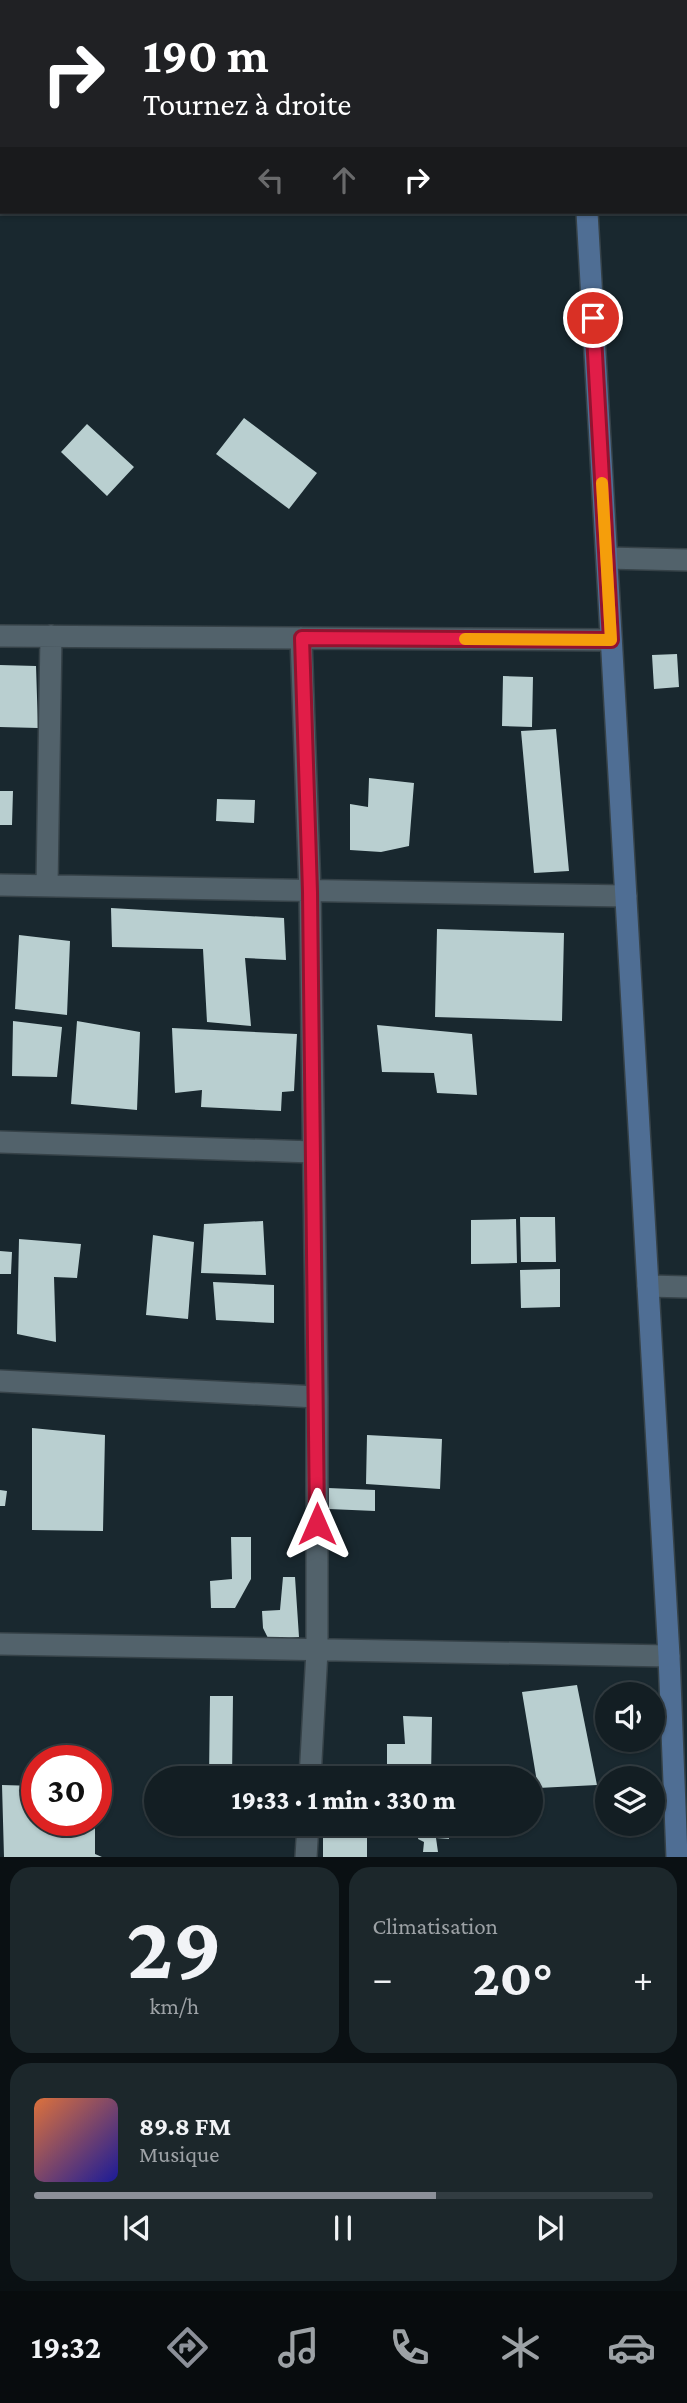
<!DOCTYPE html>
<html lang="fr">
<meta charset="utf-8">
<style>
body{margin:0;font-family:"Crimson Pro",serif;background:#1c272b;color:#f1f3f6;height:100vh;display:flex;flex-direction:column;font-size:26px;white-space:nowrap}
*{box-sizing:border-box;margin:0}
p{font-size:23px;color:#9da2a6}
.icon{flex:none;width:38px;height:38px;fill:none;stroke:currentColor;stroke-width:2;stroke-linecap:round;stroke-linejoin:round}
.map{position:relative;height:1857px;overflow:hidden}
.side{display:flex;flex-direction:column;gap:10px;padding:10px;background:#0a1013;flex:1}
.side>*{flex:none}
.guide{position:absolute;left:0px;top:0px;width:688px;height:214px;box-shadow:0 2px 5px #0004,0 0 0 2px #323c41;background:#202124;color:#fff;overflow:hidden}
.fabs{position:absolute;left:595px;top:1682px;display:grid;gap:14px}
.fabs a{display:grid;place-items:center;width:70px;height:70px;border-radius:50%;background:#131e23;box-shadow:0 2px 5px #0004,0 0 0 2px #323c41;font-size:35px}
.speed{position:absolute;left:21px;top:1745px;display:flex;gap:14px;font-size:35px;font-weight:700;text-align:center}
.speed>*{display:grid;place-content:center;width:91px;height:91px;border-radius:50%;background:#131e23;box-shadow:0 2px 5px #0004,0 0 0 2px #323c41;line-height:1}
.speed .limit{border:10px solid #d22;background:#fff;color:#111}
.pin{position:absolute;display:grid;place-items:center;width:60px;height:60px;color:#fff;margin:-30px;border:4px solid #fff;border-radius:50%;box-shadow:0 2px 7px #0007}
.me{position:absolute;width:77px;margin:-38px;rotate:0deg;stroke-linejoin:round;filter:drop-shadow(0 0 5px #0008)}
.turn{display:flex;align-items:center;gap:24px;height:147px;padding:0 28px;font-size:32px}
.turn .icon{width:91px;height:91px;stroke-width:2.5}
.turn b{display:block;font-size:49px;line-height:60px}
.lanes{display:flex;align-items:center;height:66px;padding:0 28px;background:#0003;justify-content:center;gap:35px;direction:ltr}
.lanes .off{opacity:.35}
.big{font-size:52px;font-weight:800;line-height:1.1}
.side .widget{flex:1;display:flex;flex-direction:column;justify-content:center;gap:10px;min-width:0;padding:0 24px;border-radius:21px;background:#1c272b}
.side .dial{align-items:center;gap:0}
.dial b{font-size:91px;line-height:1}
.song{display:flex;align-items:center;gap:21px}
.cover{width:84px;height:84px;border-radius:10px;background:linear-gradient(135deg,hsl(20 70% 55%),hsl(240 70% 35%))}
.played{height:7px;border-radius:4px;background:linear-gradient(90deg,#8c9099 65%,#323c41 65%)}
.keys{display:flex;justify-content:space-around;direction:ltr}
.heat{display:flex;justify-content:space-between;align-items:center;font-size:38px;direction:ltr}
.side .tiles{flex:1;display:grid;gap:10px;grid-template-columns:1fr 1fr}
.widget:last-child{grid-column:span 2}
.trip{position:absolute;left:144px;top:1766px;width:399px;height:70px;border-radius:35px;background:#131e23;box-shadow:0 2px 5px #0004,0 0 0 2px #323c41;font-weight:800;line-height:70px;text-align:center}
.tabs{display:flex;height:112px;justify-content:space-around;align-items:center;background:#080c0e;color:#9da2a6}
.tabs .icon{width:49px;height:49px}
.tabs .selected{color:#8c9099}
.tabs b{font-size:32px;color:#f1f3f6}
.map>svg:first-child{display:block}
.building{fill:#b9cfd0}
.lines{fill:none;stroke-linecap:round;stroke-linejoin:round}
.street-casing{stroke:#364248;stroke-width:24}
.secondary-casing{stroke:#364248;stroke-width:24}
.street{stroke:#52626b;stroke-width:21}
.secondary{stroke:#4f6e94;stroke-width:21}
.route-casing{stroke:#92132f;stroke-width:18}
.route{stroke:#e11d48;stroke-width:12}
.slow{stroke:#f59e0b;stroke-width:12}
</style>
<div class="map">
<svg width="687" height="1857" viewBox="0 0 687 1857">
<rect width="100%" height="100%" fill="#19282f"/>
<path class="building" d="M244,418L317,473L289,509L216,454Z
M87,424L134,467L107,496L61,452Z
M677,654L679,687L654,689L652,655Z
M0,665L36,666L38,728L0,727Z
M503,676L533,677L532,727L502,726Z
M556,729L569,871L534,873L521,731Z
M369,778L414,783L409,846L381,852L350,850V804L368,807Z
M0,791H13L12,825H0Z
M217,799L255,800L254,823L216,821Z
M111,908L284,918L286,960L245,958L251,1026L207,1022L203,949L112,947Z
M437,929L564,933L562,1021L435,1017Z
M19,935L70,941L67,1015L15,1009Z
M13,1021L62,1027L57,1077L12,1076Z
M77,1021L140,1032L137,1110L71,1104Z
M377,1025L472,1034L477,1095L437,1093L434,1073L382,1072Z
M172,1028L297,1034L294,1091L282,1092L281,1111L201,1107L202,1090L175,1093Z
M520,1217H555L556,1262H521Z
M516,1219L517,1263L471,1264V1220Z
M263,1221L266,1275L201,1273L204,1224Z
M153,1235L194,1242L188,1319L146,1315Z
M19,1239L81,1244L77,1278L54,1277L56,1342L17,1334Z
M0,1251L12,1252L11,1274H0Z
M560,1269V1307L521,1308L520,1270Z
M213,1282L274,1285V1323L216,1320Z
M32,1428L105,1435L103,1531L32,1530Z
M367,1435L442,1439L440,1489L366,1484Z
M328,1488L375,1490V1511L329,1509Z
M0,1490L7,1491L5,1506H0Z
M231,1537H251V1579L235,1608H211L210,1581L232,1579Z
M283,1577H295L299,1637L269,1640L263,1628L262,1611L280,1610Z
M577,1685L597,1785L538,1788L522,1692Z
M210,1696H233L232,1778H209Z
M403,1716L432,1717L431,1778H387V1744H405Z
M2,1785L37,1786V1820H95V1854L102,1857H4Z
M323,1824H367V1857H323Z
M420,1824H449V1839L436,1838L438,1852H423L424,1842L418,1839Z"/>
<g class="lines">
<g class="street-casing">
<path id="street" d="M686,36H687
M607,558L687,560
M0,636L611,640
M301,638L310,892L317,1397V1651L310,1778
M0,885L626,896
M47,886L51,636
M0,1142L313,1152
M648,1286L687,1287
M0,1381L317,1397
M0,1644L669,1656
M306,1857L308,1824"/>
</g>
<g class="secondary-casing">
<path id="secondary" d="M575,0V2
M587,212L669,1656L677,1857"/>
</g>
<use href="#street" class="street"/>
<use href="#secondary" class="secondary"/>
</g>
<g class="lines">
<g class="route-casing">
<path id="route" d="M317,1524L310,892L302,638L611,640L593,318"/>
</g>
<use href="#route" class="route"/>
<path class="slow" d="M465,639L611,640L602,483"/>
</g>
</svg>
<div class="fabs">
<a><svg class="icon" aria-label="sound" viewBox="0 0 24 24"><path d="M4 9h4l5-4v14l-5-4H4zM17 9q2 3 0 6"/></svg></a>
<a><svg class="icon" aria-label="layers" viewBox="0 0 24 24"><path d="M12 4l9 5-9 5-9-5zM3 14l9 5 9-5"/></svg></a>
</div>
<div class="speed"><div class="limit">30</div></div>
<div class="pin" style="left:593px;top:318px;background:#d93025"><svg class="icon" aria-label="arrive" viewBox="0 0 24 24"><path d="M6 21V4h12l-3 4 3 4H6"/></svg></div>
<svg class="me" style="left:317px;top:1524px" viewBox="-20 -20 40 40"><path d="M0-17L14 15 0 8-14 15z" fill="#e11d48" stroke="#fff" stroke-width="4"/></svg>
<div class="trip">19:33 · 1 min · 330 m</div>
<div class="guide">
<div class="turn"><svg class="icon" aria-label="right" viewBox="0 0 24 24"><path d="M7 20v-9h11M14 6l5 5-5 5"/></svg><div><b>190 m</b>Tournez à droite</div></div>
<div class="lanes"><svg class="icon off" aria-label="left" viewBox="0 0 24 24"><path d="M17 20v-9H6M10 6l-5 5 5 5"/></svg><svg class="icon off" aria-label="ahead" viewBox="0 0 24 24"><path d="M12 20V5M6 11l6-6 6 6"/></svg><svg class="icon" aria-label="right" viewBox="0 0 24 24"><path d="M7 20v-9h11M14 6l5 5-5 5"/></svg></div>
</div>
</div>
<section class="side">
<div class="tiles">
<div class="widget dial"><b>29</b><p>km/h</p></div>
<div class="widget"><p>Climatisation</p>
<div class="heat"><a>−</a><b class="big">20°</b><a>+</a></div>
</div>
<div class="widget">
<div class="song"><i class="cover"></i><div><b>89.8 FM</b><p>Musique</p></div></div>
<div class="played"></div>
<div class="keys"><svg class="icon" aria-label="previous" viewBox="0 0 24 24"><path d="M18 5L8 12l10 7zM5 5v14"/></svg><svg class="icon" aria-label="pause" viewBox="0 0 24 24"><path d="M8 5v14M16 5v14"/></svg><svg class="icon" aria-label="next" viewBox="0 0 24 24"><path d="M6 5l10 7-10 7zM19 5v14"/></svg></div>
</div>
</div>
</section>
<nav class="tabs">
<b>19:32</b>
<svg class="icon selected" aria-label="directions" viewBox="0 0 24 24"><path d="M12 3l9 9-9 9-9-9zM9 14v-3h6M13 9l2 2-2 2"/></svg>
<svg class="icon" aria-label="music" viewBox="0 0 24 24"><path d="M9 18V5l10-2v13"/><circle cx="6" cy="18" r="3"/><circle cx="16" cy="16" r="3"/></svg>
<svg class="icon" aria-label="phone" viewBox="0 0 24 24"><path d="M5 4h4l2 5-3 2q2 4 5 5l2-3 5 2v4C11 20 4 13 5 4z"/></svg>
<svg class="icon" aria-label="climate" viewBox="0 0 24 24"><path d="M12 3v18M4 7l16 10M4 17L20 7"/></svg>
<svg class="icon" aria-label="car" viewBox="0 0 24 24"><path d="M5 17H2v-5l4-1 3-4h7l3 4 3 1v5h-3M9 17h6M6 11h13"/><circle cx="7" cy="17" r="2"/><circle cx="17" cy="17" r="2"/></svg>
</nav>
